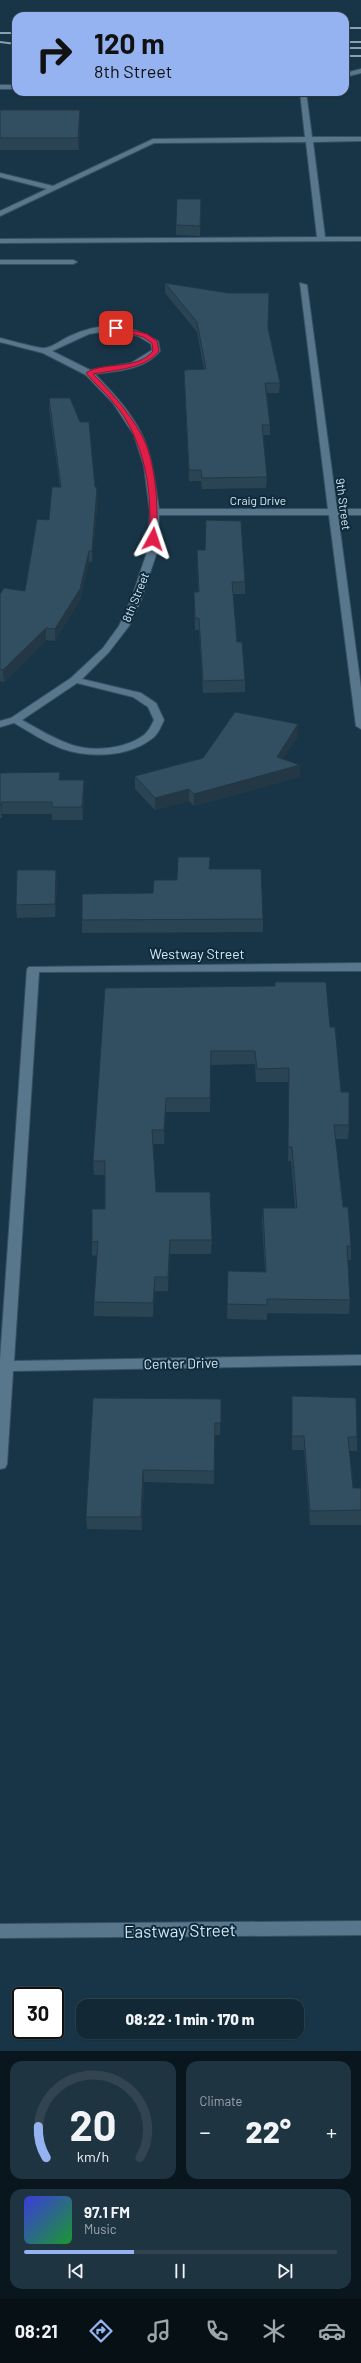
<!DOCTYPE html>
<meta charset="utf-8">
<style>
body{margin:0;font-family:Barlow,sans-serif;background:#1f3441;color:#f1f3f6;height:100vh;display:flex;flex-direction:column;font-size:15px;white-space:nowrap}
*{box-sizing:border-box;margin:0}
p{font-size:13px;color:#9ca6ad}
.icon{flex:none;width:22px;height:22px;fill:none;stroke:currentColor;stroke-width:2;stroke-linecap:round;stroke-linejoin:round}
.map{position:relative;height:2051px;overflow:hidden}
.details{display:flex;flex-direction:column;gap:10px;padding:10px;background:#0a161d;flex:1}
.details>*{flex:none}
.banner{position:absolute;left:12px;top:12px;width:337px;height:84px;border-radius:12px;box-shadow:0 1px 3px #0004,0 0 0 1px #314450;background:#95b2f1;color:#111;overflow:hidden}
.speed{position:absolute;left:12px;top:1987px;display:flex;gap:8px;font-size:20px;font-weight:700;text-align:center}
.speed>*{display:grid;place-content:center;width:52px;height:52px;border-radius:50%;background:#122835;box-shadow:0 1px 3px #0004,0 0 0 1px #314450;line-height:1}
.speed .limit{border:2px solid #111;border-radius:6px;background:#fff;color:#111}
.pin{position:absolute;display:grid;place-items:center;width:34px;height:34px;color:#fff;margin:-17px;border-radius:8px;box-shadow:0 2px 6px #0006}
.me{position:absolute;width:44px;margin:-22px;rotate:5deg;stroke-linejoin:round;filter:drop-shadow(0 0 3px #0008)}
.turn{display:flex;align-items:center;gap:14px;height:84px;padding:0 16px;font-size:18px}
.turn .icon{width:52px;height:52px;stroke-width:2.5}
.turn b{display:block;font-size:28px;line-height:34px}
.big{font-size:30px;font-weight:800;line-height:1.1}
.details .card{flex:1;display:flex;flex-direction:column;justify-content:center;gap:6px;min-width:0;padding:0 14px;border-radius:12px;background:#1f3441}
.details .dial{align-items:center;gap:0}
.dial svg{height:104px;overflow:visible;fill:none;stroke:#314450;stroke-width:7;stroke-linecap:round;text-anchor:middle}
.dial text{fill:#f1f3f6;stroke:none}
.song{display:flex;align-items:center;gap:12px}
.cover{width:48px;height:48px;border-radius:6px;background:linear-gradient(135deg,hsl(240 70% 55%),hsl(130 70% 35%))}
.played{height:4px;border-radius:2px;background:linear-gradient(90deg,#95b2f1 35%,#314450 35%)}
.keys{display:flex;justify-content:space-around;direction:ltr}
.heat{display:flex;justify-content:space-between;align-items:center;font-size:22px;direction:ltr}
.details .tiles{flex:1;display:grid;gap:10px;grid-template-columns:1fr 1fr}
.card:last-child{grid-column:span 2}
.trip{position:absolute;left:76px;top:1999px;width:228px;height:40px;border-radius:12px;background:#122835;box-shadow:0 1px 3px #0004,0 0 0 1px #314450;font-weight:800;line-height:40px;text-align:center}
.dock{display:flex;height:64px;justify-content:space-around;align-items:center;background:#071015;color:#9ca6ad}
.dock .icon{width:28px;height:28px}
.dock .on{color:#95b2f1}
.dock b{font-size:18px;color:#f1f3f6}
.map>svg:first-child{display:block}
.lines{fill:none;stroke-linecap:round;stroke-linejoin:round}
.minor-casing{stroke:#385160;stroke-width:2}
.minor{fill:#59778c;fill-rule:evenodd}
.rail{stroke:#8aa0ae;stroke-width:2}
.wall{fill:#2b4454}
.shaded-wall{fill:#233745}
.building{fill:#324f62;stroke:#233745}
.route{fill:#e11d48;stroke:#92132f}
.labels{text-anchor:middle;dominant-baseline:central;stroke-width:4;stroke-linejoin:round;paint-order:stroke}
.far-street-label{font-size:12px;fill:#d6e6f2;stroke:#0d2b3c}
.street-label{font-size:14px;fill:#d6e6f2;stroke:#0d2b3c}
.near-street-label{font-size:17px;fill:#d6e6f2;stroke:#0d2b3c}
</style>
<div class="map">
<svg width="361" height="2051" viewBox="0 0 361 2051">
<rect width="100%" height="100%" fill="#183547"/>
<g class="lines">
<g class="minor-casing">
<path id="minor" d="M361,69V73L345,77V73Z
M0,85H16V89H0Z
M300,92H306L312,137H361V141L313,142L325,237H361V241L0,243V239L317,237L306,142L154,143L0,216V211L47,189L0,177V173L53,186L153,139L305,137Z
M0,260H73L77,262L73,264H0Z
M300,283L307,285L337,509H361V515H338L361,688V729L356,726L329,515H159L157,552L141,600L129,626L109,652L82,679L141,693L156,703L164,720C160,728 158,735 150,740C128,757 89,758 63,749C46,743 30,732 14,723L0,727V721L11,718L71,678L103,648L119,626L131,600L147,552L150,512L144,466L134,435L113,403L86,375L43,353L0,342V338C9,340 39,349 45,348C53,347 63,339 70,336C103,321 127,323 158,341L160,351C145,370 117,371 95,374C113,393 131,412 142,435C153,457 155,485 159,509H328ZM113,330L138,336L151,344L152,350L131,363L90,370L52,351L89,334ZM77,683L133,697L148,707L154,720C151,726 149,731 144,735C126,749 93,752 72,745C54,739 38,729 22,720Z
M361,963V971L39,972L14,1361L361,1355V1365L13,1371L7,1464L5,1468L0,1469V1360L27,969L29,967Z
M361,1921V1935L0,1938V1924Z"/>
</g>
<use href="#minor" class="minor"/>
<path class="rail" d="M345,28H361
M0,33H16
M0,42L16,44
M345,42H361
M345,48H361
M345,56H361"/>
</g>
<path class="wall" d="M0,110H80V121L79,150H0Z
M201,199L200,236L176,235V225Z
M165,283L268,328L280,383L279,393H267L270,425V435H263L267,477L266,488L202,489L201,481H189L184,370H204L197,332L165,293Z
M49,398L95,487H97L98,498L92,562H89L80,600L55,641L46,640L4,682L0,681V594L25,591L49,520L60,487L49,409Z
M197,550L245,582V594H233L237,642L245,680V692L203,693L199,630H195L194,592H198Z
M298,724V736L283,759L300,777L194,806L189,801L155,810L135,789V776L203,758Z
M0,773L60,780H84V792L83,820H52V814H2V818H0Z
M210,869L263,919V932L82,933V920L153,893L177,880Z
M56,870L57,883L55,917L17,918L16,905Z
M105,988L330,1027L341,1092L349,1125L348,1139H335L343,1207L351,1246V1260H348L350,1300L349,1314L267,1313V1320L227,1319L228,1271L265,1272L262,1222L263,1208H295L291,1161H288L289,1082H256L255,1064L211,1065L210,1112H166L164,1144H153L156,1192L212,1240L211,1254H170L168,1291H155L153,1317L94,1316V1302L97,1255L92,1256V1242L105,1209V1175H94L93,1161Z
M292,1396L357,1437V1451H349L353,1488H361V1525H310L304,1450H292Z
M221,1399L220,1435H215L214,1484L144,1482L142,1530L87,1529L86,1517Z"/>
<path class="shaded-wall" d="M80,110V121L79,150L78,138Z
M97,487L98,498L92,562V551Z
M89,551V562L80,600L55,641V629Z
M46,628V640L4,682L3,670Z
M298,724V736L277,769V757Z
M300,765V777L194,806V794Z
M84,780V792L83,820L82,807Z
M189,789V801L155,810V798Z
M2,802V818L1,805Z
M56,870L57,883L55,917V904Z
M166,1098V1112L164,1144V1130Z
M170,1240V1254L168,1291V1277Z
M155,1277V1291L153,1317V1303Z
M143,1470L144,1482L142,1530L141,1517Z"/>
<path class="building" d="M0,110H80L78,138H0Z
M177,199H201L200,226L176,225Z
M165,283L228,293H269L268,328L280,383H265L270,425H262L267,477L202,478L201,470H189L184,370L206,369L197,322Z
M49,398H70L80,422H89L95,487H97L92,551H89L80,589L55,629L46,628L3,670L0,669V594L4,588L25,591L37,519L49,520L52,487H61Z
M206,520L241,521L245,582H232L237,642H242L245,680L203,681L199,618H195L194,592H199L197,550H205Z
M235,712L298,724L277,757L300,765L194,794L189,789L155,798L135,776L203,758Z
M60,772L59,780H84L82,807H52V802H2L1,805H0V773Z
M178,857H210L209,869H261L263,919L82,920V894L153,893L154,880H177Z
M17,870H56L55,904L16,905Z
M275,982H326L330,1027H335L341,1092H349V1125H334L343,1207H348L351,1246H347L350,1300L267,1299V1305L227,1304L228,1271L266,1272L263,1208H297L292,1147H288L289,1068L257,1069L255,1051H211L210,1098H166L164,1130H152L156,1192H210L212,1240H170L168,1277H155L153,1303L94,1302L98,1241L92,1242V1209H105V1161H93L105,988L275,986Z
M292,1396L356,1398L357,1437H348L353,1488H361V1510L310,1511L304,1436H292Z
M93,1398L221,1399V1423H215L214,1471L143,1470L141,1517H86Z"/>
<path class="route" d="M114,326L147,334L157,341L159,351C145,369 115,370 93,374C111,392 128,411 141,434C156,460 159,509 156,539L153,541L149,539C153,492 145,439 113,402C105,392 94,383 86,373C103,361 137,371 153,351L152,343L143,337L114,329Z"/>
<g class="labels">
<g class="far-street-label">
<text x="258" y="500">Craig Drive</text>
<text transform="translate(344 504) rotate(83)">9th Street</text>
<text transform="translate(135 597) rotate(-68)">8th Street</text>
</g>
<g class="street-label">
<text x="197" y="953">Westway Street</text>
<text transform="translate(181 1363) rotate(-1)">Center Drive</text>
</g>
<g class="near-street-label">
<text transform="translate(180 1930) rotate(-1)">Eastway Street</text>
</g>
</g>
</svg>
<div class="speed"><div class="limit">30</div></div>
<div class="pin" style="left:116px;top:328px;background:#d93025"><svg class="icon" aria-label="arrive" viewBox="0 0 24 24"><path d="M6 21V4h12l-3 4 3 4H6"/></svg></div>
<svg class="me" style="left:153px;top:539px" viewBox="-20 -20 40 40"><path d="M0-17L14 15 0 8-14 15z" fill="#e11d48" stroke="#fff" stroke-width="4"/></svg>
<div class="trip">08:22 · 1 min · 170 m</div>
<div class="banner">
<div class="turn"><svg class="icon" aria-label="right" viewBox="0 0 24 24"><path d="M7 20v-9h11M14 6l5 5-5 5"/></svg><div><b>120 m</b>8th Street</div></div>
</div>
</div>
<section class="details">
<div class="tiles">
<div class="card dial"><svg viewBox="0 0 100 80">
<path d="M14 69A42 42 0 1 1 86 69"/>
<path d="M14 69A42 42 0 0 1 8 45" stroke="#95b2f1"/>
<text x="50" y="56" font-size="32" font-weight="700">20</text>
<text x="50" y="72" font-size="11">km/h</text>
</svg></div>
<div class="card"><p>Climate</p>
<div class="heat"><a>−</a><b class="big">22°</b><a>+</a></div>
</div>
<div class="card">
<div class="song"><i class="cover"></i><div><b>97.1 FM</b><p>Music</p></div></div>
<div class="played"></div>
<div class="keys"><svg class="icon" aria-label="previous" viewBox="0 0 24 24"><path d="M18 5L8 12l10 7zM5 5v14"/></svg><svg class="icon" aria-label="pause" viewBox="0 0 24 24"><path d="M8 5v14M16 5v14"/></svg><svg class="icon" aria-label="next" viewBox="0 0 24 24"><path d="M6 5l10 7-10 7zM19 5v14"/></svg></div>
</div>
</div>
</section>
<nav class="dock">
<b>08:21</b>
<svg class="icon on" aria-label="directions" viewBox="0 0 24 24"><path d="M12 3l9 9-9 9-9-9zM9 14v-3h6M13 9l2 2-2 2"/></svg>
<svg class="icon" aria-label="music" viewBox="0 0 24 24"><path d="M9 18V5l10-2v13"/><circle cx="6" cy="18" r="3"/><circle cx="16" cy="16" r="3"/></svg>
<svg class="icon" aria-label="phone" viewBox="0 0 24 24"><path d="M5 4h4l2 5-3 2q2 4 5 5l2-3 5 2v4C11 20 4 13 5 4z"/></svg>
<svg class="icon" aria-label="climate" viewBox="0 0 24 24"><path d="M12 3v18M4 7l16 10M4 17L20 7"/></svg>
<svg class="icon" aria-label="car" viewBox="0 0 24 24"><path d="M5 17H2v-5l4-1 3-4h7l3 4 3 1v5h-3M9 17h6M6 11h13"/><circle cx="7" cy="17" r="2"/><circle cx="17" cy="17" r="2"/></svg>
</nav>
